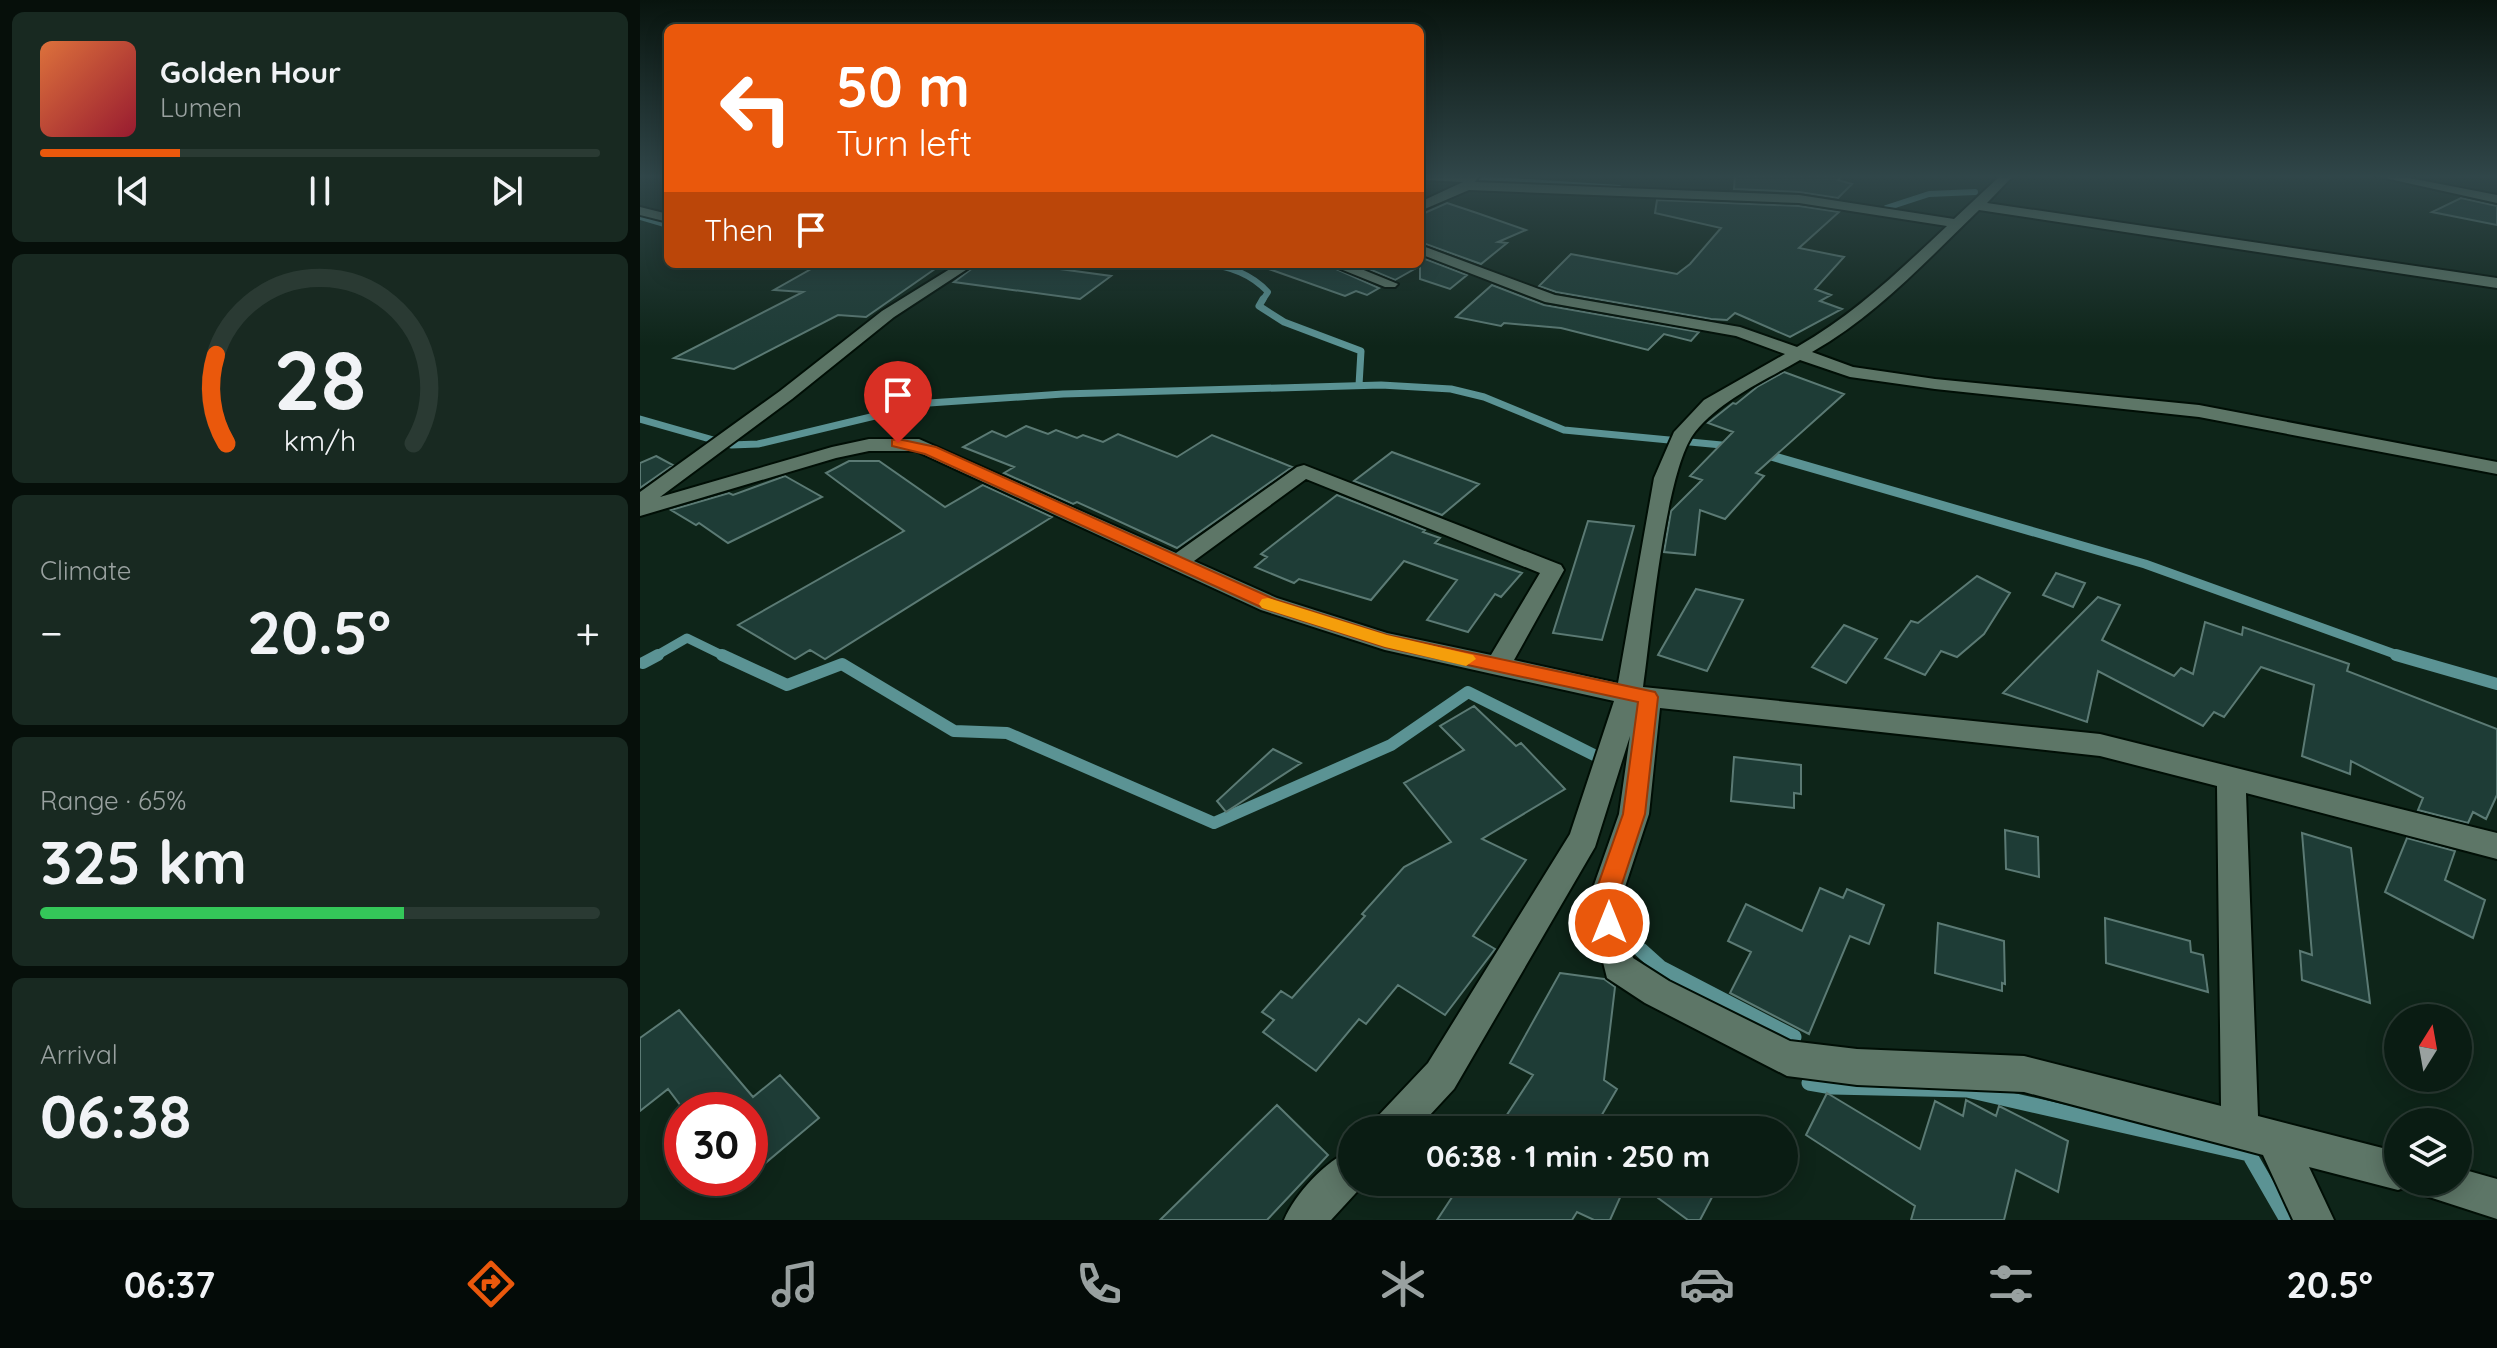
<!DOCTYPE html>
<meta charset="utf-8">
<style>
body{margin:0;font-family:Quicksand,sans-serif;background:#182921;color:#f1f3f6;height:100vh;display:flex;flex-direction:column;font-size:30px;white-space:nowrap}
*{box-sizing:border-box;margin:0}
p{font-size:26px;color:#99a1a0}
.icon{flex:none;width:44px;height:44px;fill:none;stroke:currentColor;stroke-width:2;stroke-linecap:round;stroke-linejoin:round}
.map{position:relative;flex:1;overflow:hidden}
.panel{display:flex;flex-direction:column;gap:12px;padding:12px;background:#060f0a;width:640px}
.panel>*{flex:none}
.guide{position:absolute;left:24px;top:24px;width:760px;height:244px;border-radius:12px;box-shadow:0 4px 20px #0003,0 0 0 2px #2a3a33;background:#ea580c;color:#fff;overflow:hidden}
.needle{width:52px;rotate:11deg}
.tools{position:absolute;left:1744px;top:1004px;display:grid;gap:16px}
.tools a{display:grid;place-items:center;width:88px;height:88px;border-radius:50%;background:#0a1c13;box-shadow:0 4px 20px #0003,0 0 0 2px #2a3a33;font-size:40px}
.speed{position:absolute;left:24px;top:1092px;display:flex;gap:16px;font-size:40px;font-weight:700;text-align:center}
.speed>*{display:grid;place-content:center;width:104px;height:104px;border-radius:50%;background:#0a1c13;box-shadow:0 4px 20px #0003,0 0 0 2px #2a3a33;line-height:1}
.speed .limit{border:12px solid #d22;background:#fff;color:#111}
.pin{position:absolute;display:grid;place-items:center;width:68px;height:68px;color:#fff;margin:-82px -34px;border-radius:50% 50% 50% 0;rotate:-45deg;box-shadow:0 0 8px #0007}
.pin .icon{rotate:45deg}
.me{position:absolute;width:88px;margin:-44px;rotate:0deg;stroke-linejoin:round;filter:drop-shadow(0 0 6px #0008)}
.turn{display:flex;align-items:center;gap:28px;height:168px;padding:0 40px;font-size:36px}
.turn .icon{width:104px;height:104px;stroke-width:2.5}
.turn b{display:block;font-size:56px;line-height:68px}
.then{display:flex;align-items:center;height:76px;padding:0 40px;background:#0003;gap:16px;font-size:30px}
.big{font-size:60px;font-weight:700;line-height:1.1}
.panel .card{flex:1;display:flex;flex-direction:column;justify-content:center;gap:12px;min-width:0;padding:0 28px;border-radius:12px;background:#182921}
.panel .dial{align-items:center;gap:0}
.dial svg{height:208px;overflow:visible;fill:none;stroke:#2a3a33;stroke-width:7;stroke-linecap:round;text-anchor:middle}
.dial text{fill:#f1f3f6;stroke:none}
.song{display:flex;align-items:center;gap:24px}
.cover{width:96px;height:96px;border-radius:12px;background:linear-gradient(135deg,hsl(20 70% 55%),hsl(350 70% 35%))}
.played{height:8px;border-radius:4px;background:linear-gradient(90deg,#ea580c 25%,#2a3a33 25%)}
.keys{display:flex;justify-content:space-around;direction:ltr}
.heat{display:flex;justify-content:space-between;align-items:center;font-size:44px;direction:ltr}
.charge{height:12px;border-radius:6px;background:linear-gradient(90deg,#34c759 65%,#2a3a33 0)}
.trip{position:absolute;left:698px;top:1116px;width:460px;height:80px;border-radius:40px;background:#0a1c13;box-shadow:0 4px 20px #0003,0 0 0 2px #2a3a33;font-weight:700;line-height:80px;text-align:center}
.tabs{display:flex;height:128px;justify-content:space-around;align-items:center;background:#040b08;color:#99a1a0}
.tabs .icon{width:56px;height:56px}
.tabs .on{color:#ea580c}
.tabs b{font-size:36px;color:#f1f3f6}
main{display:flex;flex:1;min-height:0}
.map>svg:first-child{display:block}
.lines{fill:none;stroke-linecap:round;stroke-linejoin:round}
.stream-far4{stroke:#5b9394;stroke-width:6}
.stream-far3{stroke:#5b9394;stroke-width:7}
.stream-far2{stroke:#5b9394;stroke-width:9}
.stream-far1{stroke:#5b9394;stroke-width:12}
.stream{stroke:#5b9394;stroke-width:15}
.building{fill:#1e3c36;stroke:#5b7a74;stroke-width:2}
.minor-casing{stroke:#000e05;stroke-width:4}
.minor{fill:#5d7667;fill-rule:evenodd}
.route{fill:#ea580c;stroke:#983908;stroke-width:2}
.slow{fill:#f59e0b}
</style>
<main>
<section class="panel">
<div class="card">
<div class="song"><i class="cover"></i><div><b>Golden Hour</b><p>Lumen</p></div></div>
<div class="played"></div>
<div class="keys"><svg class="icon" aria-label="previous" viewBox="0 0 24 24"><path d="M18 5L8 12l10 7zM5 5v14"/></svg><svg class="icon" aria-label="pause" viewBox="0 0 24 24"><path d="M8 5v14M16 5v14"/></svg><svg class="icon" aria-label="next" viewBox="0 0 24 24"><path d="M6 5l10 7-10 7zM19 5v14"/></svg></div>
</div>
<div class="card dial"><svg viewBox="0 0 100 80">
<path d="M14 69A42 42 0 1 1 86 69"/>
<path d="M14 69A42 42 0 0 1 10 35" stroke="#ea580c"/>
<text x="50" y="56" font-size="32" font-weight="700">28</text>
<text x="50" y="72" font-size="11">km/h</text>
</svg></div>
<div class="card"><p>Climate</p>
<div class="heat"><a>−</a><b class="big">20.5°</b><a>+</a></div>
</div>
<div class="card"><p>Range · 65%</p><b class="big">325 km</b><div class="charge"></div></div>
<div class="card"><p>Arrival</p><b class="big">06:38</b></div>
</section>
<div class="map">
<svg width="1857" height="1220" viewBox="0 0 1857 1220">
<rect width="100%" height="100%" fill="#0e2519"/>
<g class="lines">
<path class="stream-far4" d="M841,179L979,188
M1246,208L1289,194L1335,192
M0,217L28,225
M418,264L440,265
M567,264C591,267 611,274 628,292L622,301
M505,265L556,264"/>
<path class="stream-far3" d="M623,299L619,306L644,322L721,351L719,385
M0,419L91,445L118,444L289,403L423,394L741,385L811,389L844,397L924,430L1092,446
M1123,454L1138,458"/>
<path class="stream-far2" d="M1131,456L1505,564L1763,657
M14,657L47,638L86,657"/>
<path class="stream-far1" d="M82,655L147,685L202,664L314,731L367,733L574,823L751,745L828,692L958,757
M1756,655L1857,684
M3,663L18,655"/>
<path class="stream" d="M1001,950L1021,968L1154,1037
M1169,1083L1192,1087L1327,1090L1609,1154L1647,1220"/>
</g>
<path class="building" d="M1095,176H1201L1198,180L1212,184L1198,198L1159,192L1094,189Z
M1821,198L1857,206V225L1792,212Z
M1017,200L1159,206L1199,212L1159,248L1204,257L1175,289L1191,295L1180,301L1202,309L1150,337L1095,313L1087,320L1071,319L916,292L899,286L931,254L1037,274L1050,264L1081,228L1015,213Z
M807,203L837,213L886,230L858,242L867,243L841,264L780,242V215Z
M780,257L827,275L810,289L780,279V266L755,280L717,264H780Z
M180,264H302L226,317L198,315L94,369L34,358L163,292L134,290Z
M338,264H383L471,276L440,299L314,282Z
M627,264H685L739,288L727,295L716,291L705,296L626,268Z
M852,285L904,305L1059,332L1051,341L1024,334L1008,350L921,328L864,323L861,326L816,317Z
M1144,372L1204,394L1116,473L1124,476L1085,519L1060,510L1055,555L1024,552L1031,511L1062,480L1050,476L1093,432L1068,423L1093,403L1096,404L1117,387Z
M386,426L408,434L416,430L437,438L443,435L463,442L478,434L537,457L572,435L652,467L537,548L437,502L433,504L364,473L374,467L323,447L352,431L366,437Z
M752,452L839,484L802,515L714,481Z
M16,456L33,465L0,488V463Z
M209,461H239L305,507L343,485L412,517L185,659L170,650L155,659L98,625L264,531L186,473Z
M145,476L182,497L88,543L59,523L56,525L31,510L89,493L93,495Z
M697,495L785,530L783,532L800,538L795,543L882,573L861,597L855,594L828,632L787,620L817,580L764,561L731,600L659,579L654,583L615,567L627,557L621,554Z
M948,521L994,526L962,640L913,633Z
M1416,573L1445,583L1433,607L1403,595Z
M1337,576L1370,593L1344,634L1317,657L1301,651L1285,675L1245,658L1271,621L1278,623Z
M1056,589L1103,600L1067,671L1018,655Z
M1458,597L1480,605L1462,640L1534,676L1541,668L1553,674L1565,622L1602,635L1603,627L1709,664L1707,671L1857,729V795L1846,819L1833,812L1828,823L1778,810L1783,798L1711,761L1710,774L1662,756L1674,685L1621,667L1584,717L1574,712L1563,726L1458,671L1447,722L1363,693Z
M1204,625L1237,639L1206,683L1172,667Z
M834,706L876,746L881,743L925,789L842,839L886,860L833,936L855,949L805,1015L758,985L726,1024L719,1019L676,1071L623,1032L634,1020L622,1012L641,991L652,998L725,916L722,914L764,867L811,842L764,783L824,750L800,726Z
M633,749L661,763L586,812L577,801Z
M1094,757L1161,765V794L1154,793V808L1091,801Z
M1365,830L1398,837L1399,877L1366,869Z
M1662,833L1711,848L1730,1003L1662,980L1660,951L1672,955Z
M1767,838L1815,851L1805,880L1845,900L1833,938L1745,892Z
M1180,888L1203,898L1207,889L1244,905L1229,944L1210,936L1169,1034L1090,993L1111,952L1088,941L1106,904L1162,931Z
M1465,918L1550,941L1551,952L1563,955L1568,992L1466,963Z
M1298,923L1364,941L1365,984L1362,983V991L1295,973Z
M920,973L964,979L975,987L964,1080L977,1089L953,1130H857L893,1075L870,1063Z
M39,1010L113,1097L140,1075L179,1118L110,1176V1110H44L28,1089L0,1111V1038Z
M1187,1093L1280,1149L1295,1101L1323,1116L1326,1100L1356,1116L1359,1106L1428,1141L1418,1192L1376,1170L1364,1220H1271L1275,1206L1166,1135Z
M637,1105L688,1155L627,1220H520Z
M822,1182H987L970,1220H954L937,1212L932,1220H797Z
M1027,1182H1080L1060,1220H1048L1018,1198Z"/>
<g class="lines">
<g class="minor-casing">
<path id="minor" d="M780,176H839L835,182L1159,195L1314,219L1360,176H1373L1347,203L1857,278V288L1339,210C1286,261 1237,315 1172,352L1213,367L1295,379L1559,405L1857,462V474L1559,417L1295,389L1210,377L1160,360C1124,381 1082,399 1055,432C1025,469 1011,632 1003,687L1460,734L1857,833V859L1606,793L1618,1116L1758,1152V1182H1773L1772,1185L1758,1190L1669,1167L1694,1220H1653L1623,1155L1384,1092L1217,1085L1147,1076L1005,1003L967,978L948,902L979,814L990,736L955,847L814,1089L776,1130H731L737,1117L788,1063L930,834L974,701L745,650L621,610L276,451H229L196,458L0,516V492L140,391L242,311L318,264H335L254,317L152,399L20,497L192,447L229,439H279L536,553L657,467L664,465L921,565L924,570L874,660L978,683L1014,478L1034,432L1064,400L1145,354L1096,336L905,302L780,254V245L915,295L1100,327L1157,347C1216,313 1258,272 1307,226L1159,203L829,190L780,211V202L823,182L785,180ZM666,479L900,573L851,655L747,633L637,598L554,561ZM1020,708L1460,756L1577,786L1581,1106L1384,1056L1217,1049L1150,1041L1029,981L993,958L980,902L1009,814Z
M1736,176H1759L1857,195V203Z
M0,207L28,214V222L0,215Z
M688,264H709L758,284L755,287H745Z
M712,1150V1182H726L691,1220H644C655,1194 686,1160 712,1150Z
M1818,1168L1857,1179V1219L1786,1196L1780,1182H1818Z"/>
</g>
<use href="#minor" class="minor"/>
</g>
<linearGradient id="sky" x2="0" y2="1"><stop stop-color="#08140e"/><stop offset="0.51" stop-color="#304649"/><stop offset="1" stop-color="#304649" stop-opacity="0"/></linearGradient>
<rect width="1857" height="346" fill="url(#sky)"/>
<path class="route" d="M258,439L296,447L636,600L747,635L1015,692L1018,697L1005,814L976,902L981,923L977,931L969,934L960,931L952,902L983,814L998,702L745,647L623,608L285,454L252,446V440Z"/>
<path class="slow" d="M628,598L747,635L833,655L836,659L826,666L745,647L622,608L619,604L622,599Z"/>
</svg>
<div class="tools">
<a><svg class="needle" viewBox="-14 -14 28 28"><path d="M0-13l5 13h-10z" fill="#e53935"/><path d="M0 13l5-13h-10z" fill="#99a1a0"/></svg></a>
<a><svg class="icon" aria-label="layers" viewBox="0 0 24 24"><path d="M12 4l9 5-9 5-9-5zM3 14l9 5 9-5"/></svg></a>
</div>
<div class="speed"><div class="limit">30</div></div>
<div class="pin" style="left:258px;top:443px;background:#d93025"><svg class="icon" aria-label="arrive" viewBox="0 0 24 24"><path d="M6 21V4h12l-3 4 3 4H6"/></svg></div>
<svg class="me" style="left:969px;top:923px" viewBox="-20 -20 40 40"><circle r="17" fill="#ea580c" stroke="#fff" stroke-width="3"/><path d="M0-11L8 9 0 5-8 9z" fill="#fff"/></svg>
<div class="trip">06:38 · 1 min · 250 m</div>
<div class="guide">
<div class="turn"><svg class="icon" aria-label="left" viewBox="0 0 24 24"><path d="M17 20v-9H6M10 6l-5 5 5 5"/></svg><div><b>50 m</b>Turn left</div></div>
<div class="then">Then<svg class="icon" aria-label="arrive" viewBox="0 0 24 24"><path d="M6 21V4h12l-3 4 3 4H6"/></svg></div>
</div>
</div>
</main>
<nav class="tabs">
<b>06:37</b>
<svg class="icon on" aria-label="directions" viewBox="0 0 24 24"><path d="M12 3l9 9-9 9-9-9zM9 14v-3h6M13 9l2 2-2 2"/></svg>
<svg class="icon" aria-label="music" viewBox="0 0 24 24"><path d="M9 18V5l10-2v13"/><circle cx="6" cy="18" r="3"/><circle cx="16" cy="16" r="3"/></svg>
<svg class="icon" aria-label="phone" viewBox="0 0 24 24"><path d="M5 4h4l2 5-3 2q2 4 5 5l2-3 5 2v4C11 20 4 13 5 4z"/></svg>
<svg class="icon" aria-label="climate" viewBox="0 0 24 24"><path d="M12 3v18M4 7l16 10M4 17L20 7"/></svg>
<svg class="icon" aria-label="car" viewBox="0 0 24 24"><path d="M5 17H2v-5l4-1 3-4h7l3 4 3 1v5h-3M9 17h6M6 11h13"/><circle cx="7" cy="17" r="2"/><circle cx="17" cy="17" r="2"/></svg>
<svg class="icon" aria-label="filters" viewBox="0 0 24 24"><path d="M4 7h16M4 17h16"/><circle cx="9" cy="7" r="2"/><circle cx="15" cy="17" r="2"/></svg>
<b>20.5°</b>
</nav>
